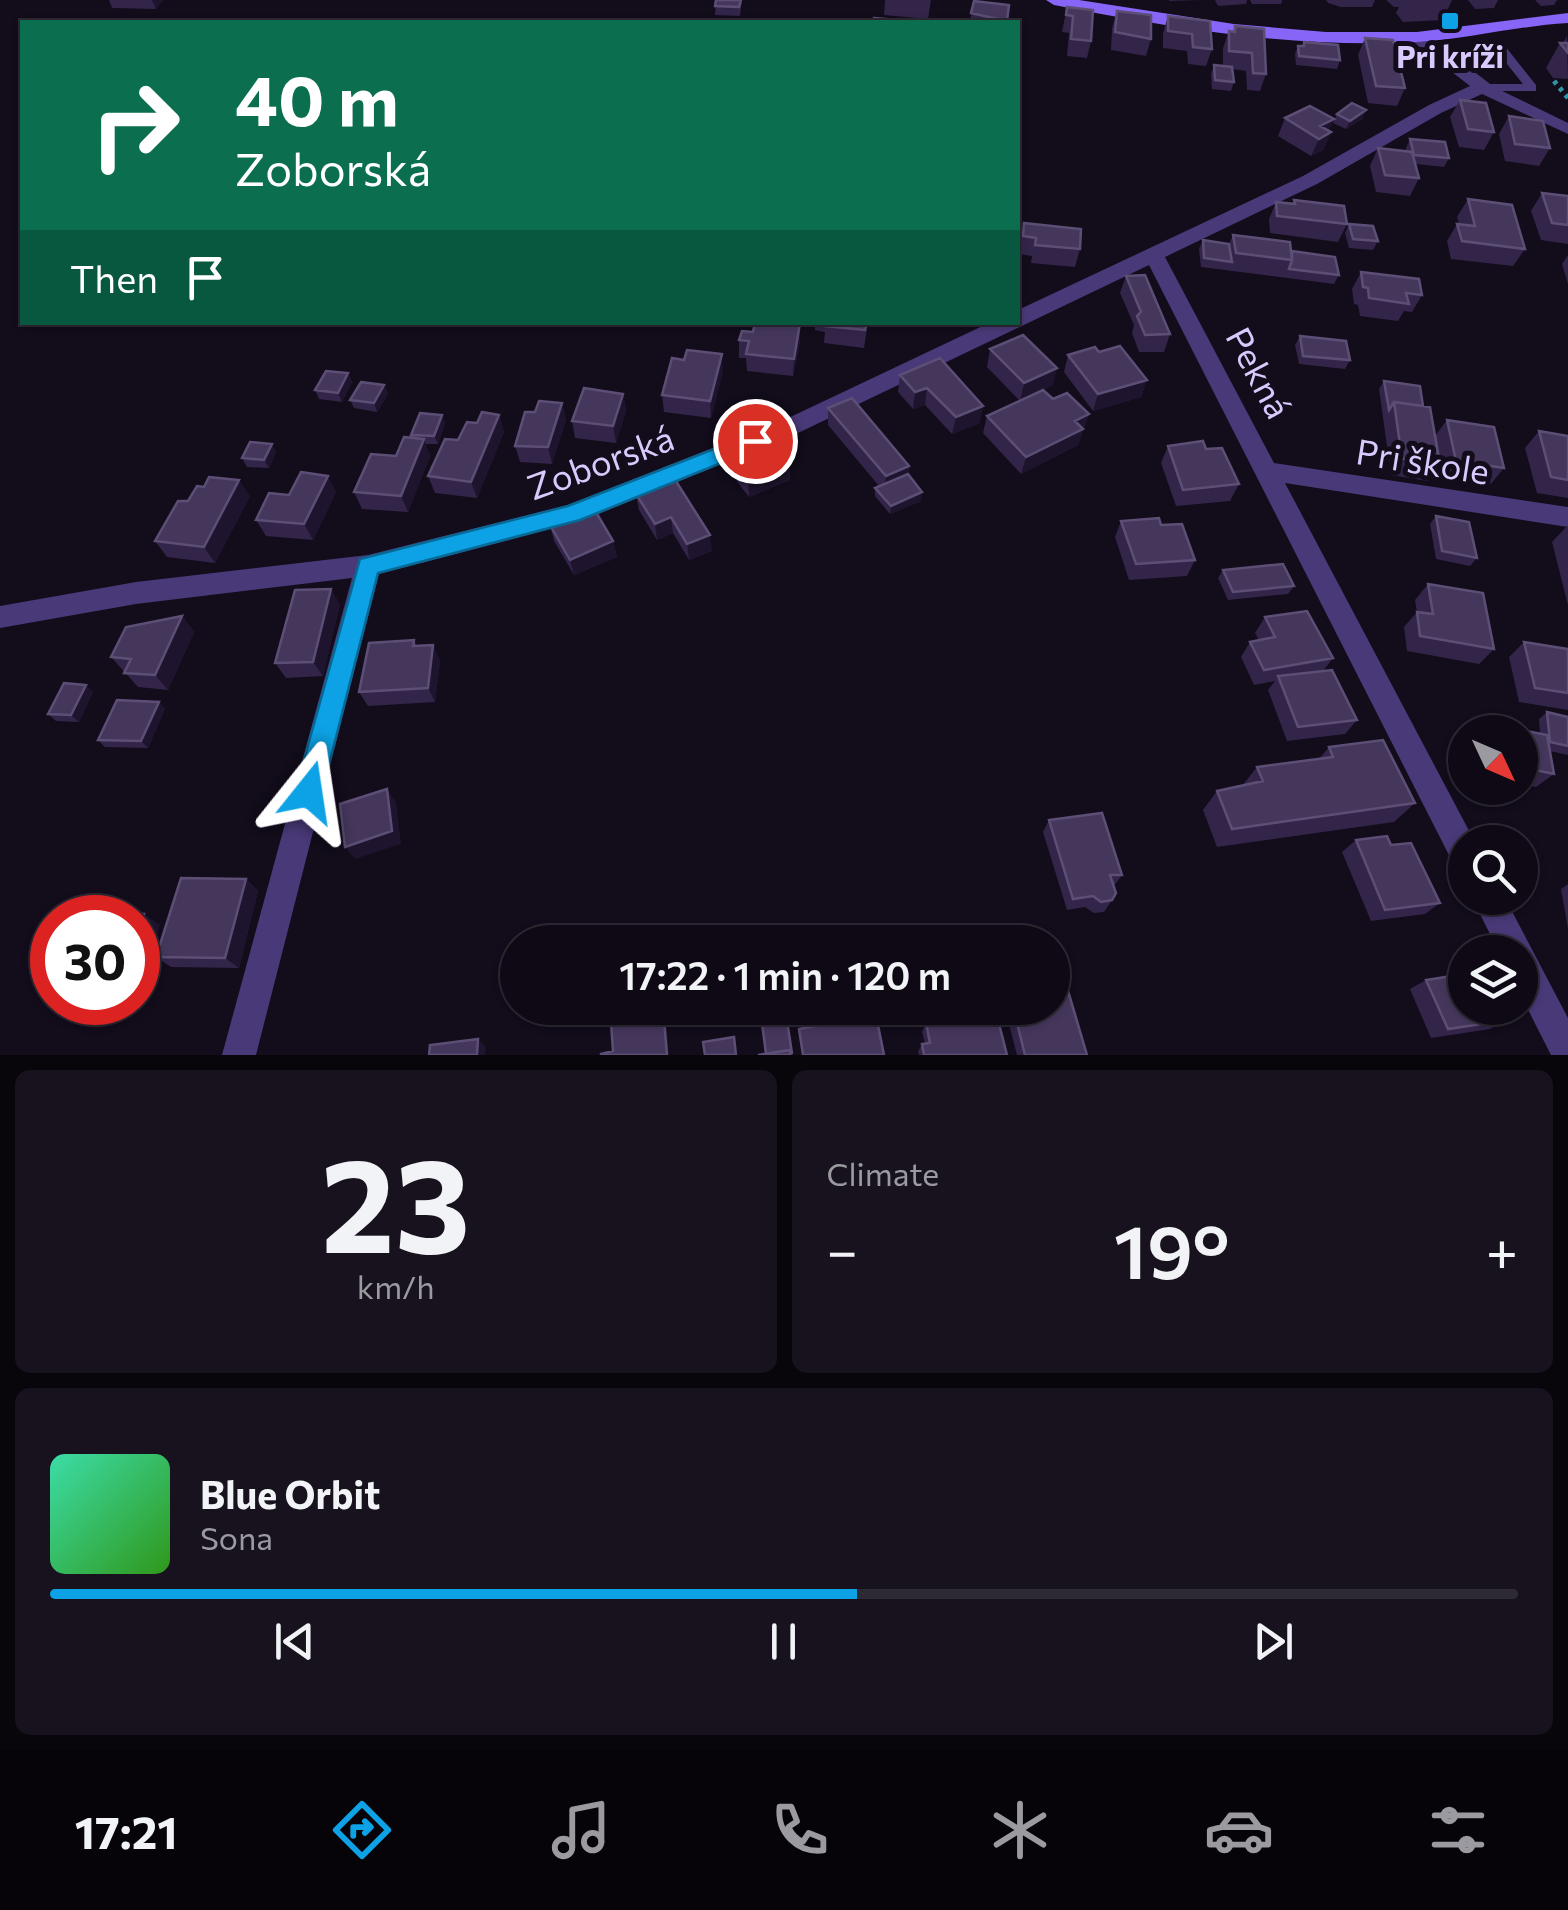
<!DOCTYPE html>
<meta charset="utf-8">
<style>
body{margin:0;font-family:Commissioner,sans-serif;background:#17121d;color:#f1f3f6;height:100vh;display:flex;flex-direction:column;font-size:38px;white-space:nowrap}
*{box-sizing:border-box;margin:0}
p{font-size:32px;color:#9b9aa0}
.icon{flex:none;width:55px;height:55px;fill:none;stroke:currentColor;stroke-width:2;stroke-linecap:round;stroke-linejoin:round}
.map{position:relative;height:1055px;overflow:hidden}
.details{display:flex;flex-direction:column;gap:15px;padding:15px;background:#08050b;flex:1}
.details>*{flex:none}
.hud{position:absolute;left:20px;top:20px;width:1000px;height:305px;border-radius:0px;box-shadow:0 2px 8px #0004,0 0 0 2px #2e2a34;background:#0b6e4f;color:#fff;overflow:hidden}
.needle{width:65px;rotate:134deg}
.buttons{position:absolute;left:1448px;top:715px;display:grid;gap:20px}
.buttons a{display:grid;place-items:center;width:90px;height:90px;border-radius:50%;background:#0e0914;box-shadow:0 2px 8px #0004,0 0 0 2px #2e2a34;font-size:50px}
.speed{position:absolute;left:30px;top:895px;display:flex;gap:20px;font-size:50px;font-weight:700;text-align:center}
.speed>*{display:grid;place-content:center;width:130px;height:130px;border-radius:50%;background:#0e0914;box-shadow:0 2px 8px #0004,0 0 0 2px #2e2a34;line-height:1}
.speed .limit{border:15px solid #d22;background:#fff;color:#111}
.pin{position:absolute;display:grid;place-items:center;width:85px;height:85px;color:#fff;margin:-42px;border:5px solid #fff;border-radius:50%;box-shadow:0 2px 10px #0007}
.me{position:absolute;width:110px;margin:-55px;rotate:15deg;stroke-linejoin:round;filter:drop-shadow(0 0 8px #0008)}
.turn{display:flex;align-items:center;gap:35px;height:210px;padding:0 50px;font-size:45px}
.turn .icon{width:130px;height:130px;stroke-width:2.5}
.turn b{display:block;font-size:70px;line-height:85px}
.then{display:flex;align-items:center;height:95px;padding:0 50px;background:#0003;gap:20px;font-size:38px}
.big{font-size:75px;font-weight:600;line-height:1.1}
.details .tile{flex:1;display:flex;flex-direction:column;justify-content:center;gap:15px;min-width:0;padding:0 35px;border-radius:15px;background:#17121d}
.details .dial{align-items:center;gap:0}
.dial b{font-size:130px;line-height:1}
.song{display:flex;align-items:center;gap:30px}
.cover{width:120px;height:120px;border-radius:15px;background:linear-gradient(135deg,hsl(160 70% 55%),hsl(110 70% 35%))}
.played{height:10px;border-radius:5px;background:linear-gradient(90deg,#0ca2e5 55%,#2e2a34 55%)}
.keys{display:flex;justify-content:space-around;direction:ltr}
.heat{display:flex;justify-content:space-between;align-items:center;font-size:55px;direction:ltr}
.details .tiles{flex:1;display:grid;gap:15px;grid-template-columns:1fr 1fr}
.tile:last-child{grid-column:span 2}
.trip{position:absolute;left:500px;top:925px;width:570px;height:100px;border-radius:50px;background:#0e0914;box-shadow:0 2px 8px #0004,0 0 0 2px #2e2a34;font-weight:600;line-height:100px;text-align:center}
.tab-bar{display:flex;height:160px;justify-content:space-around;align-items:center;background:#060408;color:#9b9aa0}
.tab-bar .icon{width:70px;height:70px}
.tab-bar .current{color:#0ca2e5}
.tab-bar b{font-size:45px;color:#f1f3f6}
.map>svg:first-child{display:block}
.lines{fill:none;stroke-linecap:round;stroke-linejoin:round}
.path{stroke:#3295a6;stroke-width:5;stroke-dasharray:4 5;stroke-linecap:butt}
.lane{fill:#493978;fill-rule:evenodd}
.street{fill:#493978;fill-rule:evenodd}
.secondary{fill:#8765f7;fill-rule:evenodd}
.wall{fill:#332549}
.shaded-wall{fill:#1f142e}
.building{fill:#45375c;stroke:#5c4e75;stroke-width:2.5}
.route{fill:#0ca2e5;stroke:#086995;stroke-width:2.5}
.poi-dot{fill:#0ca2e5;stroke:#120c1b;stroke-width:4}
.labels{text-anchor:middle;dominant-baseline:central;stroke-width:10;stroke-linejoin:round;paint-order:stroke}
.far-poi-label{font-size:30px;font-weight:bold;fill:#d9c9fc;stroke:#120c1b}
.street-label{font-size:35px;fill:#d9c9fc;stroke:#120c1b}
</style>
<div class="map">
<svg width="1568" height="1055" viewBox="0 0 1568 1055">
<rect width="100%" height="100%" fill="#120c1b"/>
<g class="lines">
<path class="path" d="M1554,81L1568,98"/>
<path class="lane" d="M1501,45L1505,46L1536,85V91H1477V85L1481,84H1523L1495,49Z"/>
<path class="street" d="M1412,33H1424L1494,87L1568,123V134L1482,94L1441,113L1317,184L1165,257L1274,463L1568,507V527L1285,483L1475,842H1465V869L1454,865L1149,265L800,432L581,521L379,574L256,1055H222L352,578L136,604L0,628V606L136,582L368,555L568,505L784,420L991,322H1018V310L1303,176L1429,105L1470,86L1412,41Z
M1472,898H1505L1568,1018V1055H1551L1520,994V952H1499Z"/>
<path class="secondary" d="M1046,0H1079L1234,24L1326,32H1417L1568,13V23C1517,26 1468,39 1417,42C1295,49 1173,28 1054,5Z"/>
</g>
<path class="wall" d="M109,0H163L156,9L112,8Z
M716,0H742L740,16L715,15Z
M885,0H931L928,19L884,15Z
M1169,0H1201L1169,1Z
M1215,0H1247L1246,4L1218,6Z
M1250,0H1282L1281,4H1252Z
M1326,0H1375L1372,7H1341L1328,3Z
M1386,0H1452L1443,20L1403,22L1396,13L1399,7H1394Z
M1468,0H1498L1494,8L1475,9Z
M1535,0H1557L1554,5L1541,6Z
M974,1L1009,5L1007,22H970Z
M1067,7L1091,41L1087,58L1067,56L1069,33L1062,32Z
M1117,11L1151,39L1146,56L1111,50L1112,28Z
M1168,16L1212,49L1206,66L1188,64L1187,51L1163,48V33Z
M1235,26L1266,74L1260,91L1247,90L1246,71L1232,69L1234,82L1231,91L1212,89L1211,74L1214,65L1223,66V48L1229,31L1233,32Z
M1567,36L1568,79L1553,78L1546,68L1560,43H1563Z
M1365,38L1405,88L1397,106L1368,103L1358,55Z
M1304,42L1340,60L1337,69L1296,65L1295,54L1298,46H1302Z
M1460,100L1494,132L1484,150L1459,147L1450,117Z
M1366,110L1362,119L1346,129L1333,123L1337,114Z
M1509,116L1550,148L1539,166L1505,161L1499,134Z
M1285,118L1334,119L1328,131L1331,132L1323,150L1311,156L1278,136Z
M1410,139L1449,158L1444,167L1416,164L1419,178L1410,196L1376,192L1370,166L1378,148L1406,151V148Z
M1542,193L1568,196V244L1541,240L1531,211Z
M1468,199L1525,249L1513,266L1451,259L1447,241L1457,224H1459L1457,217Z
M1294,200L1347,224L1338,242L1270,233L1269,219L1276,202L1292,204Z
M1024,223L1080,249L1075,267L1031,263L1032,256L1019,254Z
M1349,224L1378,241L1373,250L1349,248L1345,233Z
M1233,235L1292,251L1339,275L1334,284L1201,267L1199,249L1203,240L1229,244Z
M1568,255V284L1562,264Z
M1361,272L1422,295L1412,312L1404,311L1398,321L1360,316L1358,305L1354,304L1352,289Z
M1126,276L1170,334L1164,352H1139L1132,333L1134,325L1120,293Z
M815,322H868L864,348L824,343L825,332L815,330Z
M1300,336L1350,360L1345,369L1299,364L1295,345Z
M739,340L800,341L793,376L747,371L746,358H739Z
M990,349L1053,385L1043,390L1053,399L1089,414L1078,445L1021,474L983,433L987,416L1020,401L987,367Z
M1099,352L1147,380L1141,397L1093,411L1064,372L1068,355Z
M940,358L980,423L952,434L925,405L913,409L898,392L900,375Z
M723,371L711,418L664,412L662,395Z
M348,373L352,382L342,402L319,399L315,390Z
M1384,381L1423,406L1435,436L1447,420L1504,468L1490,485L1443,478L1438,452L1440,464L1428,481L1391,475L1379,389Z
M384,385L388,394L377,412L354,408L350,400Z
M623,394L626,411L616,443L575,438L572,421Z
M562,403L566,420L552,464L520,462L515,446L535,412Z
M828,408L909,466L908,474L921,501L890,514L875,496V488L879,486L828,425Z
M499,415L504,432L477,498L435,493L428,476L458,440Z
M445,423L438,444H425L430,456L408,512L362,509L354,492L396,456L412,438L411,435Z
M1539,431L1568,436V498L1537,493L1525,448Z
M1168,446L1206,449L1239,484L1230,501L1176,506L1161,463Z
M276,452L269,468L247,467L242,458Z
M727,453L790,480L749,497L728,470Z
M674,478L712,551L689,560L673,533L657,540L639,510L636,494Z
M336,492L313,540L266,536L256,520L289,495Z
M250,496L215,563L167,557L155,541L188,501Z
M1436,516L1477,558L1470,566L1436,559L1430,524Z
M1121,521L1161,525L1195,560L1187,576L1129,580L1115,537Z
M550,525L613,541L617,557L574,575L554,541Z
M1567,526H1568V605L1552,542Z
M1223,570L1294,586L1288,594L1228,600L1218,578Z
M1428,584L1494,649L1479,664L1407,651L1404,627L1417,612L1415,600Z
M340,604L323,676L286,678L275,663Z
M182,616L194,632L168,690L138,687L111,657Z
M1265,617L1333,658L1323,671L1357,720L1345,734L1287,741L1268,690L1275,681L1254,685L1241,657L1250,642L1259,640L1255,633Z
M414,640L417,646L440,660L435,702L368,706L359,692Z
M1524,642L1568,649V710L1519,702L1509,657Z
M93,692L79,722L56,721L48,714Z
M159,702L165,709L148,748L105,747L98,740Z
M1547,712L1568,717V755L1550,751L1554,774L1536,787L1520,784V732H1482L1491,724L1540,734L1539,719Z
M1329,747L1415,803L1394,822L1217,847L1203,810L1217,791L1242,786L1257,767L1319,759Z
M1049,820L1122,875L1114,886L1112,900L1104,912L1094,913L1085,907L1067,910L1043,832Z
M1356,840L1391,845L1440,903L1425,914L1371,921L1342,852Z
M246,879L258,891L239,968L171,967L156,957Z
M1568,884V929L1561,889Z
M1426,980L1508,1020L1490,1029L1431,1038L1410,989Z
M133,1002L128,1017L84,1018L65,1009Z
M940,1008H995L1007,1055H919L918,1052L922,1044L925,1043L922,1032L926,1023L944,1021Z
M1017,1008H1052L1087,1055H1017L1009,1024L1015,1015L1018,1014Z"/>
<path class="shaded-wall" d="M152,0H163L156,9Z
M1366,110L1362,119L1346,129L1350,121Z
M1334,119L1327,135L1331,132L1323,150L1311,156L1319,139L1320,126Z
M800,323V341L793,376L794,359Z
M722,354L723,371L711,418L710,401Z
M1057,368L1053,385L1020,401L1024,383Z
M348,373L352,382L342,402L338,393Z
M1147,380L1141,397L1093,411L1098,394Z
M384,385L388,394L377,412L374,403Z
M927,388L925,405L913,409L915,392Z
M623,394L626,411L616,443L613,426Z
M562,403L566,420L552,464L548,447Z
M983,406L980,423L952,434L956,417Z
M1089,414L1078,445L1021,474L1026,457L1075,421Z
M442,415L445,423L438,444L434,436Z
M499,415L504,432L477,498L471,482Z
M424,439L430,456L408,512L401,496Z
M272,444L276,452L269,468L264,460Z
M790,463V480L749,497L748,480Z
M909,466L906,483L884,492L886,476Z
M328,476L336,492L313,540L304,524Z
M239,480L250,496L215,563L204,547Z
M922,492L921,501L890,514L891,506Z
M671,517L673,533L657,540L655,524Z
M710,535L712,551L689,560L687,544Z
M613,541L617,557L574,575L570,560Z
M331,589L340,604L323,676L313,662Z
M182,616L194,632L168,690L155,675Z
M433,645L440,660L435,702L428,688Z
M86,685L93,692L79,722L71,715Z
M159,702L165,709L148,748L141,741Z
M387,789L396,802L401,844L355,859L345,847Z
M246,879L258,891L239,968L225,958Z
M144,914L160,925L138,989V933Z
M113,1002H133L128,1017L111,1008Z
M663,1008H665L669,1055H667Z
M478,1039L486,1047L485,1055H477Z"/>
<path class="building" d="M716,0H741L739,7L715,6Z
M974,1L1009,5L1007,21L971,13Z
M1067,7L1093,10L1091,41L1071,39L1073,16L1066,15Z
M1117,11L1151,15V39L1115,32Z
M1168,16L1210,21L1212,49L1193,47L1192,34L1168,31Z
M874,18L899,20L898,22H873Z
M1235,26L1264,29L1266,74L1253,73L1252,53L1229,51V31L1235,32Z
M1365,38L1393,40L1405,88L1376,86Z
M1304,42L1338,45L1340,60L1299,56L1298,46H1304Z
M1560,43H1568V53Z
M1214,65L1232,67L1234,82L1215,80Z
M1460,100L1486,103L1494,132L1468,129Z
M1352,103L1366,110L1350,121L1337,114Z
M1310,106L1334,119L1320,126L1331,132L1319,139L1285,118Z
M1509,116L1543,121L1550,148L1515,144Z
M1410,139L1445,142L1449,158L1414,155Z
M1378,148L1412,152L1419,178L1385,175Z
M1542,193L1568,196V225L1552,223Z
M1468,199L1512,205L1525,249L1462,241L1457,224L1475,226Z
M1294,200L1344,206L1347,224L1277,216L1276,202L1295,204Z
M1024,223L1081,229L1080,249L1035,245L1036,238L1023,236Z
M1349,224L1373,226L1378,241L1353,239Z
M1233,235L1290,242L1292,260L1236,253Z
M1203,240L1229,244L1232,262L1204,258Z
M1292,251L1335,257L1339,275L1289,269L1292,260Z
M1361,272L1419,279L1422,295L1406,293L1409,304L1369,298L1368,288L1363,287Z
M1145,275L1170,334L1145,335L1137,316L1141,312L1126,276Z
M755,322L800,323L794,359L746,354L749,341L739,340L742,331L753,332Z
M825,322H867L865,330L825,326Z
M1023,335L1057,368L1024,383L990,349Z
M1300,336L1346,341L1350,360L1303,356Z
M1120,346L1147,380L1098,394L1068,355L1095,347L1099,352Z
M687,350L722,354L710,401L662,395L672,358L684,360Z
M940,358L983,406L956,417L927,388L915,392L900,375Z
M326,371L348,373L338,393L315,390Z
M1384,381L1420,386L1423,406L1394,402L1389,410Z
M361,382L384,385L374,403L350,400Z
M584,388L623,394L613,426L572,421Z
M1043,390L1053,399L1067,393L1089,414L1075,421L1083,429L1026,457L987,416Z
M852,398L909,466L886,476L828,408Z
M539,401L562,403L548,447L515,446L525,412H535Z
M1394,402L1430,407L1440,464L1402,459Z
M482,412L499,415L471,482L428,476L445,439L458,440L467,422L477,423Z
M420,413L442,415L434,436L411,435Z
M1447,420L1494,427L1504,468L1456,461Z
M1539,431L1568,436V480L1551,477Z
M768,436L790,463L748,480L727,453Z
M404,437L424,439L401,496L354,492L371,454L396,456Z
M1203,441L1206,449L1222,448L1239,484L1183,490L1168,446Z
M250,442L272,444L264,460L242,458Z
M301,472L328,476L304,524L256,520L269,493L289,495Z
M908,474L922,492L891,506L875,488Z
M209,477L239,480L204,547L155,541L178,501H188L197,486L204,487Z
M674,478L710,535L687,544L671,517L655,524L636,494Z
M593,507L613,541L570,560L550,525Z
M1436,516L1469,522L1477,558L1442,551Z
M1159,518L1161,525L1182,524L1195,560L1136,564L1121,521Z
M1283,564L1294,586L1233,592L1223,570Z
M1428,584L1483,593L1494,649L1420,636L1417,612L1433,614Z
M331,589L313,662L275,663L295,590Z
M1307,611L1333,658L1264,670L1250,642L1275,637L1265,617Z
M182,616L155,675L124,673L131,659L111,657L126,627Z
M414,640L413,646L433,645L428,688L359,692L369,643Z
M1524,642L1568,649V693L1535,688Z
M1332,670L1357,720L1298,727L1278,676Z
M64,683L86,685L71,715L48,714Z
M117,700L159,702L141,741L98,740Z
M1547,712L1568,717V746L1550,742Z
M1491,724L1547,735L1554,774L1520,767V732H1492Z
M1383,740L1415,803L1232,829L1217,791L1263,781L1257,767L1333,757L1329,747Z
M387,789L392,831L345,847L340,804Z
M1102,813L1122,875H1110L1116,893L1112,900L1101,902L1093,896L1073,899L1049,820Z
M1387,836L1391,845L1411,843L1440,903L1385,910L1356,840Z
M181,878L246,879L225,958L156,957Z
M92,912L144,914L138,933V918H90Z
M1061,967L1087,1055H1025L1015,1015L1026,1013L1025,1008H1052V968Z
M1465,974V1008H1503L1508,1020L1448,1029L1426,980Z
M68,1002H113L111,1008L65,1009Z
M610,1008H663L667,1055H601V1054L613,1051Z
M760,1008H785L792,1053L790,1054V1050L766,1054Z
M947,1008H995L1007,1055H924L922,1044L930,1043L926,1023L950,1020Z
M876,1015L884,1055H803L799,1029Z
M734,1037L736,1055H705L703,1042Z
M478,1039L477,1055H429L430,1045Z
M790,1050V1055H758Z"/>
<path class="route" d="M755,433L763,435L766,441L763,446L580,520L378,573L322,792L318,800L309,804L299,800L295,792L360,559L568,506Z"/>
<rect class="poi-dot" x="1440" y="11" width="20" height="20" rx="5"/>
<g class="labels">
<g class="far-poi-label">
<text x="1450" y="55">Pri kríži</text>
</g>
<g class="street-label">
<text transform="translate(1260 372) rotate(62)">Pekná</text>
<text transform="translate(1423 460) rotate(9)">Pri škole</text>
<text transform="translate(600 461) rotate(-20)">Zoborská</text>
</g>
</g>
</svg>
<div class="buttons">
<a><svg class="needle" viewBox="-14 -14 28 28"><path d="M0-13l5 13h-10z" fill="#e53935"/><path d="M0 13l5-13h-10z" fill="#9b9aa0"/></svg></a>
<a><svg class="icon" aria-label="search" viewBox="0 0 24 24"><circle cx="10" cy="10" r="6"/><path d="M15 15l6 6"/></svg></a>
<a><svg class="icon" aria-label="layers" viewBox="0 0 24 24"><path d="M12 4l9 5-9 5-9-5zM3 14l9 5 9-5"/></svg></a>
</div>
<div class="speed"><div class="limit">30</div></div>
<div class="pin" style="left:755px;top:441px;background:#d93025"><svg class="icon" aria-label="arrive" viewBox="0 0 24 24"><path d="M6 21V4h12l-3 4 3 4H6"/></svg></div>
<svg class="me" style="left:309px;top:792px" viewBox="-20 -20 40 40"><path d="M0-17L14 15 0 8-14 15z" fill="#0ca2e5" stroke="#fff" stroke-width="4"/></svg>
<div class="trip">17:22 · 1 min · 120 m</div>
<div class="hud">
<div class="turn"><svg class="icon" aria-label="right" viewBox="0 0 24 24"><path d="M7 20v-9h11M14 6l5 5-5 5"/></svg><div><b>40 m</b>Zoborská</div></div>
<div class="then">Then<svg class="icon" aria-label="arrive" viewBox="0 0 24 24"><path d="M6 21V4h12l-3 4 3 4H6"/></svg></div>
</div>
</div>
<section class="details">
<div class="tiles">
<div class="tile dial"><b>23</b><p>km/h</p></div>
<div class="tile"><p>Climate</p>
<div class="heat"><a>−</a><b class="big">19°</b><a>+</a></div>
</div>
<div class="tile">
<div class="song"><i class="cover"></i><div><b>Blue Orbit</b><p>Sona</p></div></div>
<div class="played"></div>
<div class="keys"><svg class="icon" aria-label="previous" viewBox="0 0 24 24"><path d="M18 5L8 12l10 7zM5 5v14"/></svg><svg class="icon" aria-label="pause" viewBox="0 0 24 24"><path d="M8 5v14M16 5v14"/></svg><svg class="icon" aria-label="next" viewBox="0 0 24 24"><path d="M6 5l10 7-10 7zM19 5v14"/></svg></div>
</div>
</div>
</section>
<nav class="tab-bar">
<b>17:21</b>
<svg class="icon current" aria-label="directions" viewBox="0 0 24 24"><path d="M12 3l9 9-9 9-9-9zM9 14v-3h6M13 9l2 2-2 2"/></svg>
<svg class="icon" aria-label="music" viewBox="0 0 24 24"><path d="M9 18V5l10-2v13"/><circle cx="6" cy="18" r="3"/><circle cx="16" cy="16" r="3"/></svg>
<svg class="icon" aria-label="phone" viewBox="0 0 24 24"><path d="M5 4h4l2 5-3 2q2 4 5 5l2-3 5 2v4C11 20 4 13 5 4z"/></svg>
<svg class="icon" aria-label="climate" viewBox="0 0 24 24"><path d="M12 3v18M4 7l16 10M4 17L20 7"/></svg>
<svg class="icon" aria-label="car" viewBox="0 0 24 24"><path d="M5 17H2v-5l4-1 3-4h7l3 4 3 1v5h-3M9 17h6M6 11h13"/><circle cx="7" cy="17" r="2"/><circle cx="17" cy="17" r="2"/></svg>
<svg class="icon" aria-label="filters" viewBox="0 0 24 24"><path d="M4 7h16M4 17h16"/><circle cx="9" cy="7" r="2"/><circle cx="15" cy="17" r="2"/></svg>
</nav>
